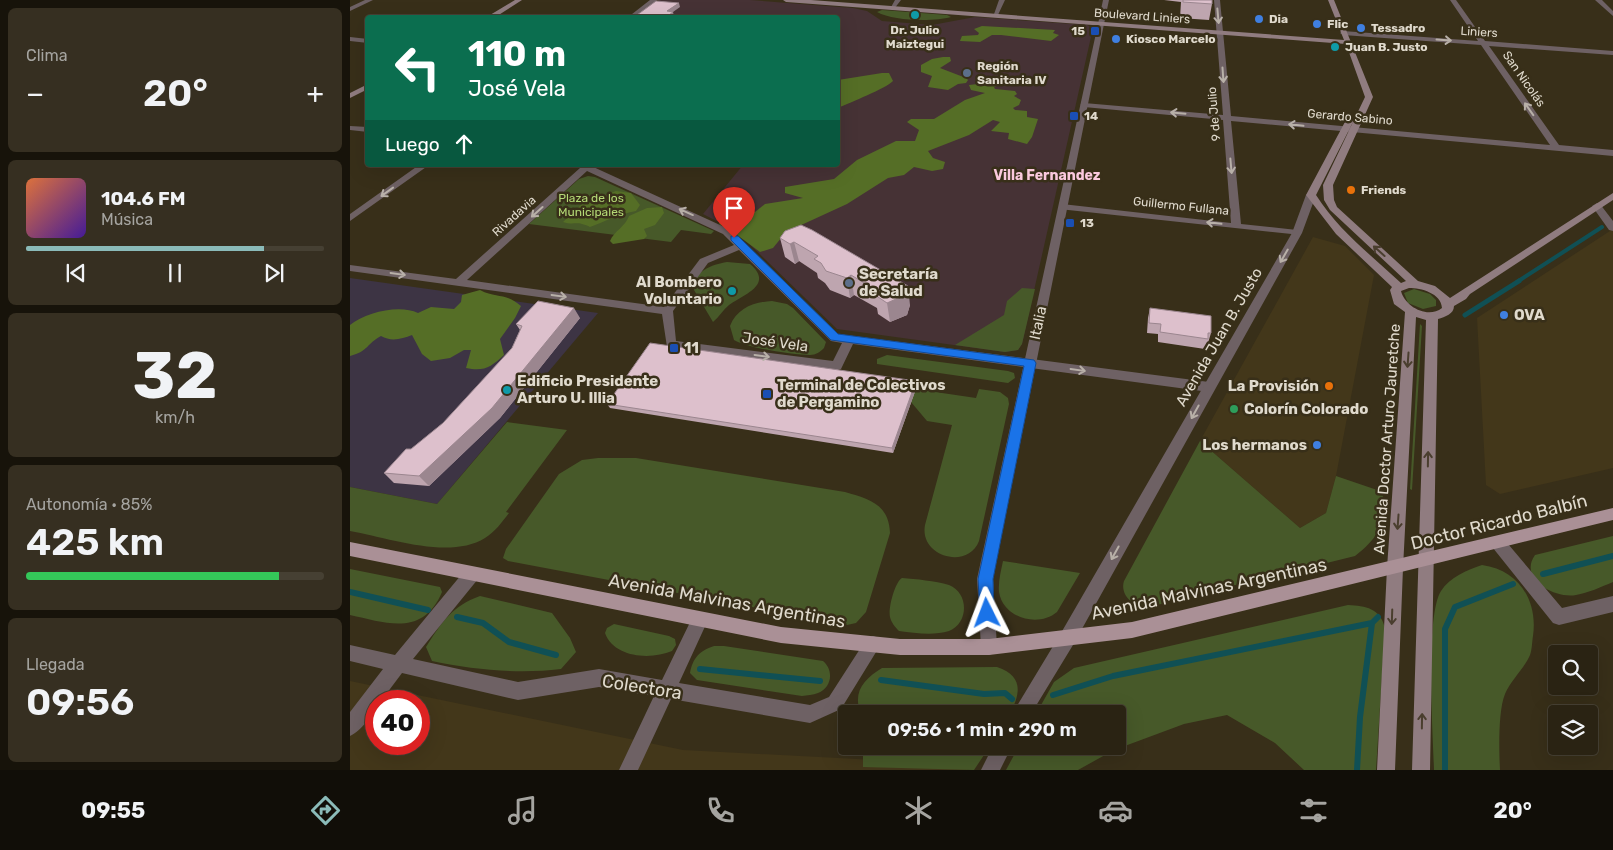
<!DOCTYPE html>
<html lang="es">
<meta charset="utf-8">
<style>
body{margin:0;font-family:Rubik,sans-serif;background:#362f21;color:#f1f3f6;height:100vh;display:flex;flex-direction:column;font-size:19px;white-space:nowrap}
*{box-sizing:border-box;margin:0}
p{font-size:16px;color:#a5a4a0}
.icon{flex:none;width:28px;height:28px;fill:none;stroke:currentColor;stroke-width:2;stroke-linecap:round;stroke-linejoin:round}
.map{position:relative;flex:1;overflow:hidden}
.sheet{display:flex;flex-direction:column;gap:8px;padding:8px;background:#17130a;width:350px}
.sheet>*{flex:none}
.guide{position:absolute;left:15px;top:15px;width:475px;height:152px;border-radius:5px;box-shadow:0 5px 20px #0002,0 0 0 1px #464033;background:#0b6e4f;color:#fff;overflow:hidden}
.controls{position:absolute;left:1198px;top:645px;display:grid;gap:10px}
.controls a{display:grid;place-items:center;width:50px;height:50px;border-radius:5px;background:#2a2313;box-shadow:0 5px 20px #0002,0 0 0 1px #464033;font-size:25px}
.speed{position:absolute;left:15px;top:690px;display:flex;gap:10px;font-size:25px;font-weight:700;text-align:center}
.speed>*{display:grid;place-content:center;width:65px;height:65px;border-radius:50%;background:#2a2313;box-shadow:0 5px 20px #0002,0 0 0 1px #464033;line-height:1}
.speed .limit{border:8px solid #d22;background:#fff;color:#111}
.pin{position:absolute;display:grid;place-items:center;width:42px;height:42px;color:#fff;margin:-51px -21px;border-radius:50% 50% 50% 0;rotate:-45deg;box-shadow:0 0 5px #0007}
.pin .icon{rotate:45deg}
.me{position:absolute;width:55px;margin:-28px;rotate:357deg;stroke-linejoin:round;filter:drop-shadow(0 0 4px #0008)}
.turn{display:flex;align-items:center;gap:18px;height:105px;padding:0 20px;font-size:22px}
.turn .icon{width:65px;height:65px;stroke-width:2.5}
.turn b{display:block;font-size:35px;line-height:42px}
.then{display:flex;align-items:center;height:48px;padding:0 20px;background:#0003;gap:10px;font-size:19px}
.big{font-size:38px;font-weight:600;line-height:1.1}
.sheet .card{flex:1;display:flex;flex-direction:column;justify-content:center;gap:8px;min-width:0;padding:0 18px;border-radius:8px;background:#362f21}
.sheet .dial{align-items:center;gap:0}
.dial b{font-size:65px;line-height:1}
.song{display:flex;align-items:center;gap:15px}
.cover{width:60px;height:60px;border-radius:8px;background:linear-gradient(135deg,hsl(20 70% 55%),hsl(260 70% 35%))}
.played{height:5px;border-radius:2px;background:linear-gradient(90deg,#8bbbb9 80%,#464033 80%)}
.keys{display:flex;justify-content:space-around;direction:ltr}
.heat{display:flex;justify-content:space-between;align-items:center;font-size:28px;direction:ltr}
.charge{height:8px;border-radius:4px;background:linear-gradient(90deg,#34c759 85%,#464033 0)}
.trip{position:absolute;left:488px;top:705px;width:288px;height:50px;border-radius:5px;background:#2a2313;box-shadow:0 5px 20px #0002,0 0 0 1px #464033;font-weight:600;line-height:50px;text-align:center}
.tabs{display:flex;height:80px;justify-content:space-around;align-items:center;background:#110e08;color:#a5a4a0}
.tabs .icon{width:35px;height:35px}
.tabs .on{color:#8bbbb9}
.tabs b{font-size:22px;color:#f1f3f6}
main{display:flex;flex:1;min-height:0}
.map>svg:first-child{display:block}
.built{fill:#43371a;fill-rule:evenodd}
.education{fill:#3d3444}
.medical{fill:#463235}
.green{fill:#475929}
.forest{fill:#556e26}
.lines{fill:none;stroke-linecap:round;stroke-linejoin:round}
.stream-far2{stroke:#105055;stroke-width:4}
.stream-far1{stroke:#105055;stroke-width:5}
.stream{stroke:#105055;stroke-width:6}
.minor{fill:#6e6164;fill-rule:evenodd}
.tertiary{fill:#6e6164;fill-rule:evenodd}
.secondary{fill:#907c80;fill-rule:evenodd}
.primary{fill:#aa9096;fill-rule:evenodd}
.wall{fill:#bea5af}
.shaded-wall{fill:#9b868f}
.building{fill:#ddc0cc;stroke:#9b868f}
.oneway{stroke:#b8b0a8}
.oneway2{stroke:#4a3e2e}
.route{fill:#1a73e8;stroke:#114b97}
.culture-dot{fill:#0f9aa8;stroke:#382f19;stroke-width:2}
.shop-dot{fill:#3f7fe0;stroke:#382f19;stroke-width:2}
.transit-dot{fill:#1a4fb4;stroke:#382f19;stroke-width:2}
.service-dot{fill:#5c6f8a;stroke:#382f19;stroke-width:2}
.food-dot{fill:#e8710a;stroke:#382f19;stroke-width:2}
.leisure-dot{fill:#2e9e5b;stroke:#382f19;stroke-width:2}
.labels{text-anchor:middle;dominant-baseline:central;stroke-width:5;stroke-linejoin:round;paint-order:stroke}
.far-street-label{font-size:12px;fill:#e0dacd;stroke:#382f19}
.far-poi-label{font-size:12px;font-weight:bold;fill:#e0dacd;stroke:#382f19;text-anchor:start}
.far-park-label{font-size:12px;fill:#b4d976;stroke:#382f19}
.far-neighbourhood-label{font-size:14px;font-weight:bold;fill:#fac9dd;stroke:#382f19}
.poi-label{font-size:15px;font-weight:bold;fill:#e0dacd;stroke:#382f19;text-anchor:start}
.street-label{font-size:15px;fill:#e0dacd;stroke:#382f19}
.near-street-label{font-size:18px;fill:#e0dacd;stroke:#382f19}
</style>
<main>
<section class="sheet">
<div class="card"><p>Clima</p>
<div class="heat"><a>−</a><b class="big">20°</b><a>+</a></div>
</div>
<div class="card">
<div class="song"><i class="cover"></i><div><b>104.6 FM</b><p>Música</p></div></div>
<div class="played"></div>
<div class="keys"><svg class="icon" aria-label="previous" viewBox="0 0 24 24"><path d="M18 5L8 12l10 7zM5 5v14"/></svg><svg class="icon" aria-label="pause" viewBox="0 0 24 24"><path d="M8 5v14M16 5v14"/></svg><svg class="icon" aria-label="next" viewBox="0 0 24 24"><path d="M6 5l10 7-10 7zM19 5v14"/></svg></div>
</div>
<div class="card dial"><b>32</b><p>km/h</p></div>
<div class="card"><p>Autonomía · 85%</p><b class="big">425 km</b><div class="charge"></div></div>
<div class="card"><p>Llegada</p><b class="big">09:56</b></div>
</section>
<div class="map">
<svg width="1263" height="770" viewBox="0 0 1263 770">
<rect width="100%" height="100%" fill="#382f19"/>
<path class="built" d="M1263,229V468L1150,494L1136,485L1127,318Z
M963,237L995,246L1024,275L986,476L976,513L950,528L850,441Z
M0,681L333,750L621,765L617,770H0ZM26,701H69V744H26Z"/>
<path class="education" d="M0,278L248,313L87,504L0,487Z"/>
<path class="medical" d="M309,0H400L503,8L517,11L532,21L582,25L625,17L737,25L743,28L672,344L668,350L655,352L487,329L386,231L353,214L393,165H488V18H285Z"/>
<path class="green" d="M532,10L597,15L601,17C583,22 543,21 527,12Z
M238,176L245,177L364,231L361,234L331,230L321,242L179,224L229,179Z
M377,262L400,264C425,285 392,295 379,305C373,310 369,317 363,322L344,290C343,271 361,265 377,262Z
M672,288L685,289L672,344L668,350L655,352L605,345L654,315L657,301Z
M1064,289L1080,294L1086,300V306L1073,309L1058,303L1054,293Z
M422,301L437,304L443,308L476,342L474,348C470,352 466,355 460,355C444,355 397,348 384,340L380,326C387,308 404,302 422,301Z
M1070,324L1072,326L1062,490L1060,489Z
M537,355L658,371L664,373L665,378L658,383L527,364V359Z
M565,389L626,398L629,389L650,392L658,398L659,404L629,541C618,570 569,557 575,525L602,425L577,421L561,402Z
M157,422L217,430L156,512L159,513C152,522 145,532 135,538C100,560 39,538 0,531V487L87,504Z
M850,441L950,528L976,513L986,476L1033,492C1032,525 1033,534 1005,556C956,568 907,580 857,592C839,596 812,606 794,606C781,606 770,593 774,581Z
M248,458H286L495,492C519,499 539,504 540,533L516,612L506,623L497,625L158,561L153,558L156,549L209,474L232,460Z
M1263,536V582C1251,587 1238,593 1226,595C1205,599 1168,579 1185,555Z
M653,561L730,573L707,612C688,628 653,618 649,592C648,582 651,571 653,561Z
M1132,565C1169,570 1188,601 1183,636C1182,642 1182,650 1180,655C1174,669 1161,680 1155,694C1148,711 1149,751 1150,770H1084C1083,735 1075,616 1091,591C1100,577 1117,570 1132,565Z
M0,569L90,587L92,592C73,637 37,623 0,615Z
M552,578C566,579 585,581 599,585C619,593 619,623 599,631C583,636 565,633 549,631C545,627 541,622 540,617C538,608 545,582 552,578Z
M130,596L202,613L220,638L226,652L211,669C169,674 124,670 82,661L76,647C92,622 102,606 130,596Z
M998,605C1016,606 1030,608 1035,628L1026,770H954L925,743L877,715L834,724L764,750L728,770H656L669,746H766V714H686L704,682L724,668Z
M264,624L319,636L325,639L326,645L322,651C301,660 264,658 255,633L257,628Z
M364,646H374L473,661C484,670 482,688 468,693C463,695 457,695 452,696L347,680L340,673C343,658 349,651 364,646Z
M647,667C673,676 671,692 660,714H511C502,692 514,679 532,668Z
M513,746H640L624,770L513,767Z"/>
<path class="forest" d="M632,26L705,30L703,33L709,35L701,41L651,35H642L630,42L610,41L612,36L628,35L629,33L624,29Z
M593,57H600L601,61L590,68L616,78L618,80L616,83L608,84L598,90L578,87L582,76L571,72V65L582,59Z
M532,73H539L543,81C535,89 501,102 488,108V80Z
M646,82L651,84L644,87L645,89L665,91L667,94L664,96L671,100L669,105L663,108L665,110L677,111V117L688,119L682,137L677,144L658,139L659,133L641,131L650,122L643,120L619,135L578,151L583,158L595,162L593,169L582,171L564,167L554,175L538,178L497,204L436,232L423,248L410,252L383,232L387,227L377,228L369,224C376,207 391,208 405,212L415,204L453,198L435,193V187L484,179L507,160L546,141H565L569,130L557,122L561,119H584L615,100L635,93L621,90L619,85Z
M266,191L281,193L290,205L286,211C269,214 256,221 240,227C225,220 225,226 213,222L231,205Z
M312,207L314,213L305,225L294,229L297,236L294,239L263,244L260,241C264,231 275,227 279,216L297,208Z
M130,290C147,299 155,292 171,306L165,318L150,339L154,355C141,367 134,372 116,368L121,350H114L100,358L81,361L72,354L62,335C52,339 41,342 31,336C16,344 19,351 0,356V325C16,312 50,304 68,313L81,307L104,309L111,302L112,295Z"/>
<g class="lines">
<path class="stream-far2" d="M1167,282L1252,227"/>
<path class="stream-far1" d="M1115,315L1169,281"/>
<path class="stream" d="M1193,574L1263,556
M0,592L78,610
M107,617L133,623L159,642L206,655
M350,669L470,681
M531,680L634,694L655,693L662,699
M703,695L763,676L1022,623L1028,617
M1007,770L1010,717L1022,623
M1095,770V629L1105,607L1163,584"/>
<path class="minor" d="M15,0H23L0,11V7Z
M300,0H307L285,18H277Z
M545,0H551L544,9H540Z
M649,0H655L647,17H643Z
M753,0H759L754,24L751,26L748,24Z
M864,0H870L881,116L1200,145L1131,45L993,35L990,33L993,31L1128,41L1100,0H1106L1135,41L1263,51V55L1139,46L1209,145L1263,150V156L881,121L891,224L947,230L951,231V235L709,209V205L712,204L881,223L873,120L734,107L730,105L734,103L873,115Z
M1245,0H1252L1263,11V16Z
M0,37L18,39V43L0,41Z
M0,126L18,127V132L0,130Z
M69,165H79L0,221V214Z
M227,165H239L381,230L488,334L859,382L865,387L859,392L503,344L491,369L487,370L317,347L312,314L0,271V265L106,279L230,168ZM237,171L373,234L384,245L350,259L314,307L117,280ZM389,250L481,341L492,343L483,361L326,341L323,311L358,263Z
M1247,203L1250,204L1263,221V231L1259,230L1242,206Z
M1148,536L1153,538L1212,608L1263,596V612L1209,625L1203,623L1143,548L1140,543L1143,538Z
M122,567L128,569L130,574L128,579L63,659L168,682L249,669L312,680L344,614L350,612L356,614L358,620L329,683L460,705L479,697L517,638L523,636L529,638L531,644L491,709L460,723L321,699L288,770H269L304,696L249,687L168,700L52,673L31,701H26C26,713 10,732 0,736V712L33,669L0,661V645L45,655L116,569Z"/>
<path class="tertiary" d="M751,22L754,24L643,579L647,647L645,653L639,655L633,653L631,647L627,579L748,24Z
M961,192L966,195L952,233L723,645L681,714H662L711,633L942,233L956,195Z
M643,746H662L650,770H631Z"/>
<path class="secondary" d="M165,0H172L144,18H135Z
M433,0H461L994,40L978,0H984L1023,97L983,185L984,200L987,207L1068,281L1085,286L1100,298L1263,193V200L1120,294L1116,299L1104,306C1104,314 1095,317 1088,319L1080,770H1062L1076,320L1066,317L1053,568L1045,770H1027L1037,568L1055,312L1044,304L1040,290L1042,287L986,234L956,195L996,120L1003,118L1004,120L966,195C988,230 1021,255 1051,283L1056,281L980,210L974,200L973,185L1015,97L996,44L436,2ZM1059,288C1071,288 1091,293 1092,308C1078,319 1055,307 1051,291Z
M18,84V89L0,98V93Z"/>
<path class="primary" d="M1263,508V520L782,638L639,655H550L431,643L0,556V542L431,627L550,639H639L782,622Z"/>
</g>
<path class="wall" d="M814,0H862V4L859,20L830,18L831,2Z
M435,231L560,305L557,315L540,322L528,314L527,308L504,295L500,298L480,290L475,283L468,278L467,273L449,261L445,264L435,257L430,238Z
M800,308L861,333L858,343H857L855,349L808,342V334L797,333L798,318Z
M230,318L150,418L79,486L44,483L34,473L61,449L93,423L162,348L170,330L166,324Z
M566,381L567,386L543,453L260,408L257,404Z"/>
<path class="shaded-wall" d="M329,3L330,7L323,12L324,16L322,18H315L317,11Z
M444,242L449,261L445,264L440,244Z
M501,275L504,295L500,298L497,278Z
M558,286L560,305L557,315L540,322L537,303Z
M224,308L230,318L150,418L79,486L69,476Z
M566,381L567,386L543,453L542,448Z"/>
<path class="building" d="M833,0H862V4L833,2Z
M306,1L329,3L317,11L323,12L315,18H283Z
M451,225L462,230L558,286L555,295L537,303L525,295L529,292L501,275L497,278L476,271L471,263L464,259L468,256L444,242L440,244L430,238L435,231Z
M188,301L224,308L142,408L69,476L34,473L56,449H61L93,423L162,348L172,326L166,324Z
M800,308L861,316V333H858V339L810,332L811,324L799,323Z
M300,343L566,381L542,448L257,404Z"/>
<defs><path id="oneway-shaft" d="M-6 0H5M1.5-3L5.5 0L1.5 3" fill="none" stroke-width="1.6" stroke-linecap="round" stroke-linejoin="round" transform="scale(1.25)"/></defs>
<g class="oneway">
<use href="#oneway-shaft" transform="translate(868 16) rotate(85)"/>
<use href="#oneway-shaft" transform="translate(1094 40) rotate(4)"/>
<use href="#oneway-shaft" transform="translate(873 75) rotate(86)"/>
<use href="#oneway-shaft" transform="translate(1179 109) rotate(-125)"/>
<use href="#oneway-shaft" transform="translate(828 113) rotate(-175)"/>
<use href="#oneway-shaft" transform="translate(946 125) rotate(-174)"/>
<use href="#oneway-shaft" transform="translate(881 166) rotate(85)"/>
<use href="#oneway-shaft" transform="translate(37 192) rotate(144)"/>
<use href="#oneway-shaft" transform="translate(187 212) rotate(138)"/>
<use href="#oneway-shaft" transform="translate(336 212) rotate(-156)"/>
<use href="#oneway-shaft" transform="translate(864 223) rotate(-174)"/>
<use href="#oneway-shaft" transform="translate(934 256) rotate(120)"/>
<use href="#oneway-shaft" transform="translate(48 274) rotate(8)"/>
<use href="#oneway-shaft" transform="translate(209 296) rotate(8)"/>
<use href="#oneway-shaft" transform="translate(412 356) rotate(8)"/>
<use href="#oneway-shaft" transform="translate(728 370) rotate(8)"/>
<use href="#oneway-shaft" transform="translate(845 412) rotate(119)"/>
<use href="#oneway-shaft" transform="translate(765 553) rotate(119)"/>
</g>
<g class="oneway2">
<use href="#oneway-shaft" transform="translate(1029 251) rotate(-138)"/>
<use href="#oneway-shaft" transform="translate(1058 360) rotate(94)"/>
<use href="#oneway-shaft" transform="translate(1078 459) rotate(-89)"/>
<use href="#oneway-shaft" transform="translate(1048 522) rotate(94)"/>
<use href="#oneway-shaft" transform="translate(1042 617) rotate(92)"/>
<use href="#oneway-shaft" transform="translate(1072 721) rotate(-89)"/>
</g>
<path class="route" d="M381,236H388L488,334L684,360L686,363L643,579L644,613L642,618L637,620L632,618L630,613L628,579L674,366L481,340L381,240Z"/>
<g class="culture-dot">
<circle cx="565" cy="15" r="5"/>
<circle cx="985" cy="47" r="5"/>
<circle cx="382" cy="291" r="5"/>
<circle cx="157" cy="390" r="5"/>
</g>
<g class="shop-dot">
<circle cx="909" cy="19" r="5"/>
<circle cx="967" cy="24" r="5"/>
<circle cx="1011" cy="28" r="5"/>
<circle cx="766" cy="39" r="5"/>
<circle cx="1154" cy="315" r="5"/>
<circle cx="967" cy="445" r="5"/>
</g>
<g class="transit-dot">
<rect x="740" y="26" width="10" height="10" rx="2.5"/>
<rect x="719" y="111" width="10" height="10" rx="2.5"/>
<rect x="715" y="218" width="10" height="10" rx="2.5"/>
<rect x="319" y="343" width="10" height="10" rx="2.5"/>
<rect x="412" y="389" width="10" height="10" rx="2.5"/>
</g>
<g class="service-dot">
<circle cx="617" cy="73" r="5"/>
<circle cx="499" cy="283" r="5"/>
</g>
<g class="food-dot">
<circle cx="1001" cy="190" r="5"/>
<circle cx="979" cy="386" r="5"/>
</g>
<circle class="leisure-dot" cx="884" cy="409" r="5"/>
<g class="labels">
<g class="far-street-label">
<text transform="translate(792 16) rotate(4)">Boulevard Liniers</text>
<text transform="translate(1129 32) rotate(4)">Liniers</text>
<text transform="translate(1174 79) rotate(55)">San Nicolás</text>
<text transform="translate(864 114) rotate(-95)">9 de Julio</text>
<text transform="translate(1000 117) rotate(5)">Gerardo Sabino</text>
<text transform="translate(831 206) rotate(6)">Guillermo Fullana</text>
<text transform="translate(164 216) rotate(-42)">Rivadavia</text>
</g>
<g class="far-poi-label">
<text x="919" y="19">Dia</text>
<text x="977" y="24">Flic</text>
<text x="1021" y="28">Tessadro</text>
<text x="565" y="30" text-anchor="middle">Dr. Julio<tspan x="565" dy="14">Maiztegui</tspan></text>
<text x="735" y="31" text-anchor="end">15</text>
<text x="776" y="39">Kiosco Marcelo</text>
<text x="995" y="47">Juan B. Justo</text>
<text x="627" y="66">Región<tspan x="627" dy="14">Sanitaria IV</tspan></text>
<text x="734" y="116">14</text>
<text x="1011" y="190">Friends</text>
<text x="730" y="223">13</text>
</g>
<g class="far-park-label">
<text x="241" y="198">Plaza de los<tspan x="241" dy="14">Municipales</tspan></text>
</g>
<g class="far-neighbourhood-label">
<text x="697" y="175">Villa Fernandez</text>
</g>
<g class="poi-label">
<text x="509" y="274">Secretaría<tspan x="509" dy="17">de Salud</tspan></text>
<text x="372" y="282" text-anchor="end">Al Bombero<tspan x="372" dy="17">Voluntario</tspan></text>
<text x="1164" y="315">OVA</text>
<text x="334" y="348">11</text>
<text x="167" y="381">Edificio Presidente<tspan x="167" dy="17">Arturo U. Illia</tspan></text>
<text x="427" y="385">Terminal de Colectivos<tspan x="427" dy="17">de Pergamino</tspan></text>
<text x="969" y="386" text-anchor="end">La Provisión</text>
<text x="894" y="409">Colorín Colorado</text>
<text x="957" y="445" text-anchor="end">Los hermanos</text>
</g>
<g class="street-label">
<text transform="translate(688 323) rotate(-78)">Italia</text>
<text transform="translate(869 337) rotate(-60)">Avenida Juan B. Justo</text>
<text transform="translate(425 342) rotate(8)">José Vela</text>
<text transform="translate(1037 439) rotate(-86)">Avenida Doctor Arturo Jauretche</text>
</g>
<g class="near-street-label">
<text transform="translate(1149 522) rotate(-14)">Doctor Ricardo Balbín</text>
<text transform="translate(859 589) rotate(-12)">Avenida Malvinas Argentinas</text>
<text transform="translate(377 601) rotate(10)">Avenida Malvinas Argentinas</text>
<text transform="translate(292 687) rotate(9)">Colectora</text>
</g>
</g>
</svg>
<div class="controls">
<a><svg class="icon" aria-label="search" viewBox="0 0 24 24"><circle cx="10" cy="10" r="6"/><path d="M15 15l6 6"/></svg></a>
<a><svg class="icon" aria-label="layers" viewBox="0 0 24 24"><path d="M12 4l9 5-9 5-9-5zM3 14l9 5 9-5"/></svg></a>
</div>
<div class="speed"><div class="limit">40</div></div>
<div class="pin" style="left:384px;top:238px;background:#d93025"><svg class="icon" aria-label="arrive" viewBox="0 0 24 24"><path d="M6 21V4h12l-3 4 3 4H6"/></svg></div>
<svg class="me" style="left:637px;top:613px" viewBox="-20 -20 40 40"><path d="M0-17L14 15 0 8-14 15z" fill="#1a73e8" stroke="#fff" stroke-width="4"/></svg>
<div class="trip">09:56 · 1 min · 290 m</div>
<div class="guide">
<div class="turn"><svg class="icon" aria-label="left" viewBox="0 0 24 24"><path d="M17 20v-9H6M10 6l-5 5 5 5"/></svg><div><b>110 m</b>José Vela</div></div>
<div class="then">Luego<svg class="icon" aria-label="ahead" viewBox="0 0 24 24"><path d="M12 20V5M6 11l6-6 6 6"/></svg></div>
</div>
</div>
</main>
<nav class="tabs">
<b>09:55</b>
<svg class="icon on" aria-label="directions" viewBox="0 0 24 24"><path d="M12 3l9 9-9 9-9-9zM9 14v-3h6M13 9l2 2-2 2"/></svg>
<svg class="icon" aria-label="music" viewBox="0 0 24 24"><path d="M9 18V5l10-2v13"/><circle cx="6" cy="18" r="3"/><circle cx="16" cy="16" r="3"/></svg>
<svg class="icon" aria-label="phone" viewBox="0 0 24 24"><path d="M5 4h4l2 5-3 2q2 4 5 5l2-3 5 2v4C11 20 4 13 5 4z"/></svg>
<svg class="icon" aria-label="climate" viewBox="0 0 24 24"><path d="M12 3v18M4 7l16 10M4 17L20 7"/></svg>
<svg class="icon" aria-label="car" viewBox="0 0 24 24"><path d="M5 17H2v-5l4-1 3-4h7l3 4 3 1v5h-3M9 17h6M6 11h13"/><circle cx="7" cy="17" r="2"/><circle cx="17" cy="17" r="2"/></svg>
<svg class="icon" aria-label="filters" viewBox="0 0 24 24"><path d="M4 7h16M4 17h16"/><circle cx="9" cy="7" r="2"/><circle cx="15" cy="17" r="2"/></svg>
<b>20°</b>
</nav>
